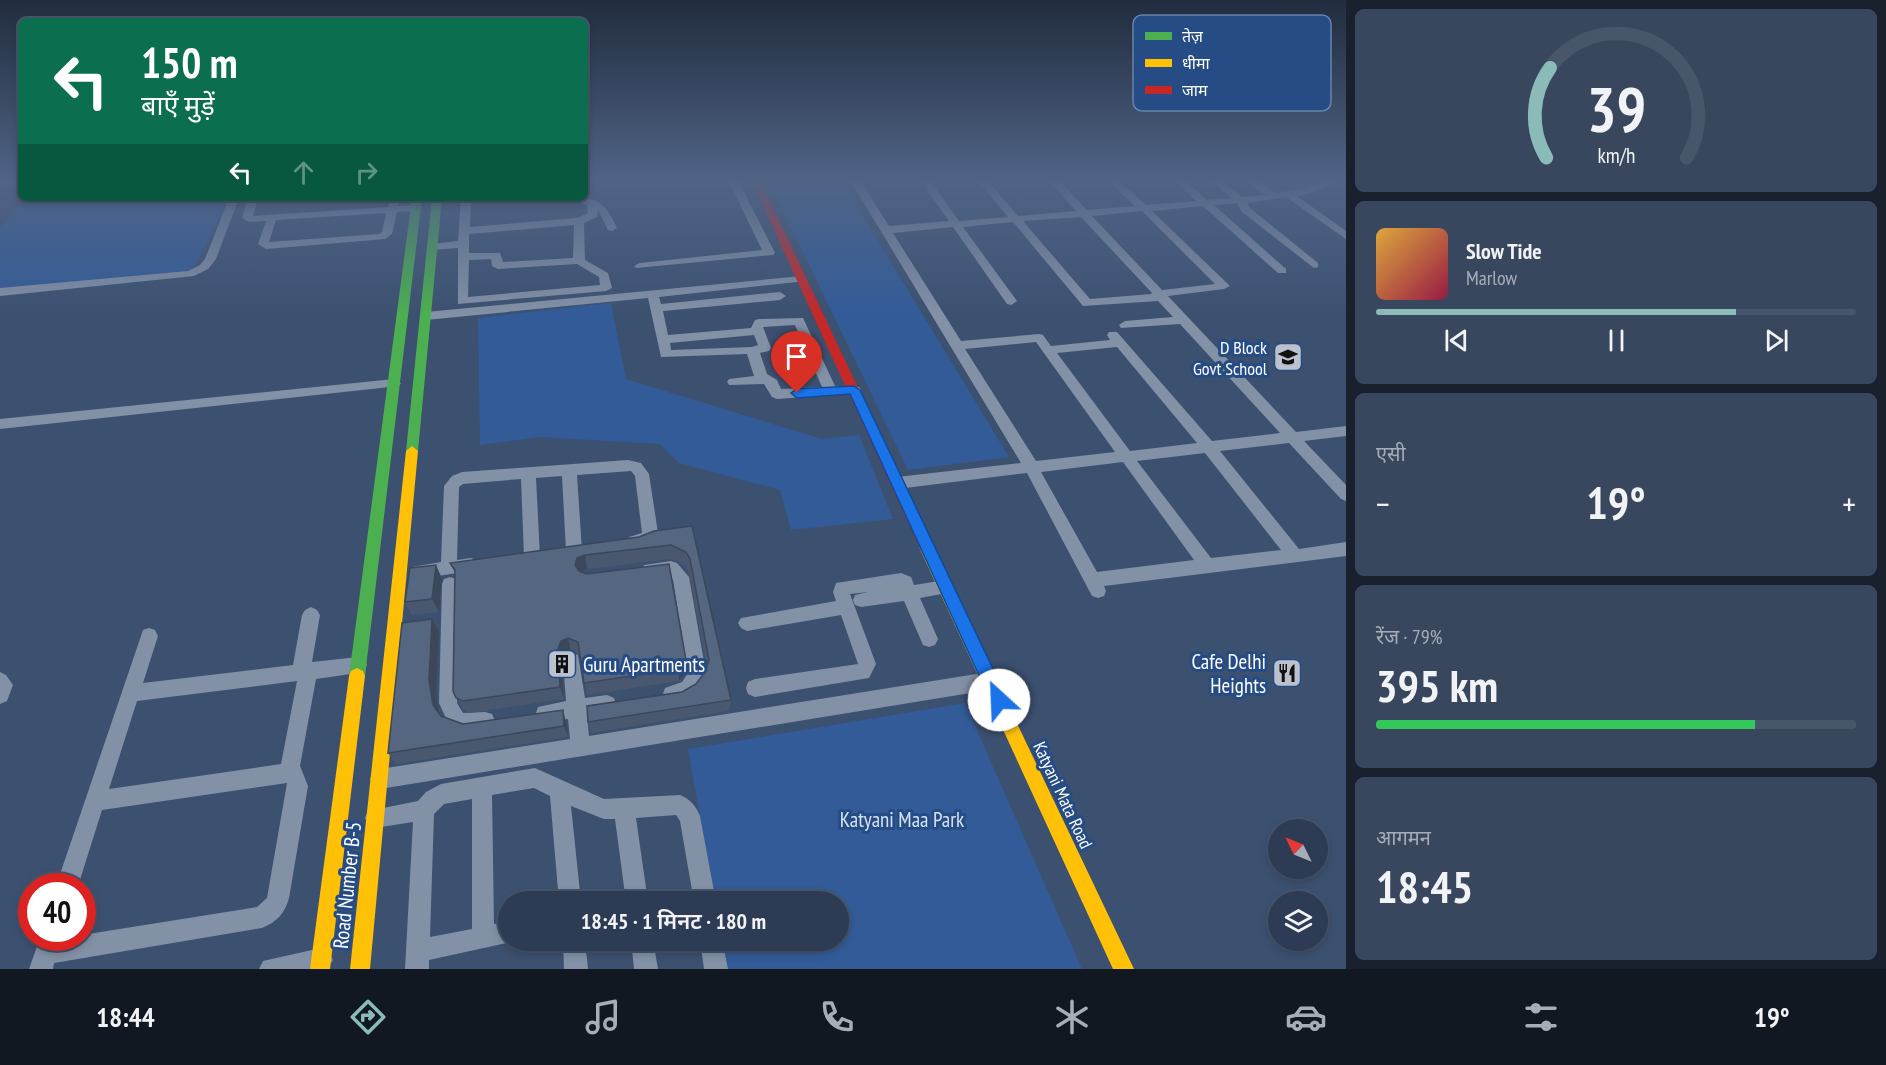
<!DOCTYPE html>
<html lang="hi">
<meta charset="utf-8">
<style>
body{margin:0;font-family:"PT Sans Narrow","Noto Sans Devanagari",sans-serif;background:#39475e;color:#f1f3f6;height:100vh;display:flex;flex-direction:column;font-size:22px;white-space:nowrap}
*{box-sizing:border-box;margin:0}
p{font-size:20px;color:#a7adb8}
.icon{flex:none;width:33px;height:33px;fill:none;stroke:currentColor;stroke-width:2;stroke-linecap:round;stroke-linejoin:round}
.map{position:relative;flex:1;overflow:hidden}
.details{display:flex;flex-direction:column;gap:9px;padding:9px;background:#19212e;width:540px}
.details>*{flex:none}
.guide{position:absolute;left:18px;top:18px;width:570px;height:183px;border-radius:9px;box-shadow:0 3px 9px #0003,0 0 0 2px #48566b;background:#0b6e4f;color:#fff;overflow:hidden}
.needle{width:39px;rotate:313deg}
.fabs{position:absolute;left:1268px;top:819px;display:grid;gap:12px}
.fabs a{display:grid;place-items:center;width:60px;height:60px;border-radius:50%;background:#2d3c54;box-shadow:0 3px 9px #0003,0 0 0 2px #48566b;font-size:30px}
.speed{position:absolute;left:18px;top:873px;display:flex;gap:12px;font-size:30px;font-weight:700;text-align:center}
.speed>*{display:grid;place-content:center;width:78px;height:78px;border-radius:50%;background:#2d3c54;box-shadow:0 3px 9px #0003,0 0 0 2px #48566b;line-height:1}
.speed .limit{border:9px solid #d22;background:#fff;color:#111}
.pin{position:absolute;display:grid;place-items:center;width:51px;height:51px;color:#fff;margin:-62px -26px;border-radius:50% 50% 50% 0;rotate:-45deg;box-shadow:0 0 6px #0007}
.pin .icon{rotate:45deg}
.me{position:absolute;width:66px;margin:-33px;rotate:335deg;stroke-linejoin:round;filter:drop-shadow(0 0 4px #0008)}
.turn{display:flex;align-items:center;gap:21px;height:126px;padding:0 24px;font-size:27px}
.turn .icon{width:78px;height:78px;stroke-width:2.5}
.turn b{display:block;font-size:42px;line-height:51px}
.lanes{display:flex;align-items:center;height:57px;padding:0 24px;background:#0003;justify-content:center;gap:30px;direction:ltr}
.lanes .off{opacity:.35}
.big{font-size:45px;font-weight:600;line-height:1.1}
.details .widget{flex:1;display:flex;flex-direction:column;justify-content:center;gap:9px;min-width:0;padding:0 21px;border-radius:9px;background:#39475e}
.details .dial{align-items:center;gap:0}
.dial svg{height:156px;overflow:visible;fill:none;stroke:#48566b;stroke-width:7;stroke-linecap:round;text-anchor:middle}
.dial text{fill:#f1f3f6;stroke:none}
.song{display:flex;align-items:center;gap:18px}
.cover{width:72px;height:72px;border-radius:9px;background:linear-gradient(135deg,hsl(40 70% 55%),hsl(340 70% 35%))}
.played{height:6px;border-radius:3px;background:linear-gradient(90deg,#8bbbb9 75%,#48566b 75%)}
.keys{display:flex;justify-content:space-around;direction:ltr}
.heat{display:flex;justify-content:space-between;align-items:center;font-size:33px;direction:ltr}
.charge{height:9px;border-radius:4px;background:linear-gradient(90deg,#34c759 79%,#48566b 0)}
.trip{position:absolute;left:498px;top:891px;width:351px;height:60px;border-radius:30px;background:#2d3c54;box-shadow:0 3px 9px #0003,0 0 0 2px #48566b;font-weight:600;line-height:60px;text-align:center}
.tab-bar{display:flex;height:96px;justify-content:space-around;align-items:center;background:#121822;color:#a7adb8}
.tab-bar .icon{width:42px;height:42px}
.tab-bar .on{color:#8bbbb9}
.tab-bar b{font-size:27px;color:#f1f3f6}
main{display:flex;flex:1;min-height:0}
.map>svg:first-child{display:block}
.green{fill:#325b98}
.lines{fill:none;stroke-linecap:round;stroke-linejoin:round}
.street{fill:#8391a6;fill-rule:evenodd}
.fast{fill:#4caf50;fill-rule:evenodd}
.slow{fill:#ffc107;fill-rule:evenodd}
.jam{fill:#c62828;fill-rule:evenodd}
.wall{fill:#49586e}
.shaded-wall{fill:#3c475a}
.building{fill:#556680;stroke:#3c475a;stroke-width:1.5}
.route{fill:#1a73e8;stroke:#114b97;stroke-width:1.5}
.labels{text-anchor:middle;dominant-baseline:central;stroke-width:6;stroke-linejoin:round;paint-order:stroke}
.poi-label{font-size:18px;fill:#fff;stroke:#264c86;text-anchor:end}
.street-label{font-size:18px;fill:#fff;stroke:#264c86}
.near-poi-label{font-size:21px;fill:#fff;stroke:#264c86;text-anchor:end}
.near-park-label{font-size:21px;fill:#d5e3f7;stroke:#264c86}
.near-street-label{font-size:21px;fill:#fff;stroke:#264c86}
.key{fill:#264c86;stroke:#6782aa;stroke-width:1.5}
.key-label{font-size:16px;fill:#fff}
</style>
<main>
<div class="map">
<svg width="1346" height="969" viewBox="0 0 1346 969">
<rect width="100%" height="100%" fill="#3c5070"/>
<path class="green" d="M768,180H841L1009,457L908,470Z
M27,198H231L190,274L0,291V228Z
M611,303L626,379L822,439L859,435L893,519L791,530L780,490L679,463L660,444L539,437L480,445L478,318Z
M965,703L1082,969H727L722,941L838,940V902L715,901L688,749Z"/>
<g class="lines">
<path class="street" d="M728,180H738L775,253L773,255L636,268L634,266L640,263L762,250Z
M850,180H860L889,226L949,221L920,180H930L959,221L1008,217L977,180H987L1018,216L1076,211L1048,180H1059L1087,210L1135,206L1107,180H1118L1146,205L1196,201L1174,180H1185L1207,200L1231,198L1210,180H1221L1242,197L1265,195L1246,180H1258L1276,193L1305,188L1327,180H1342L1311,193L1297,196L1346,231V239L1286,197L1247,203L1250,208L1318,263V267L1314,268L1242,212L1237,203L1214,205L1286,269V273H1278L1203,206L1152,211L1230,286L1224,289L1168,296L1296,432L1346,426V436L1304,441L1346,485V501L1341,499L1289,443L1220,451L1299,549L1346,542V556L1104,586L1106,591L1104,596L1098,598L1092,596L1027,473L897,489L892,487L890,483L892,479L897,477L1021,463ZM1142,211L1215,284L1162,290L1092,216ZM1081,217L1152,293L1151,294L1090,299L1023,221ZM1013,222L1083,306L1158,301L1173,317L1125,321L1119,325L1121,328L1180,324L1280,433L1212,441L1117,332H1109L1107,335L1110,340L1051,346L1043,335L1039,334L961,341L893,233L953,227L1007,304L1011,305L1017,301L963,227ZM1036,342L1115,452L1036,461L965,349ZM1117,347L1197,443L1130,451L1057,353ZM1205,453L1281,550L1211,558L1137,461ZM1123,462L1194,560L1097,572L1041,472Z
M229,198H239L216,259L208,269L194,276L0,296V288L188,271L200,265L205,259Z
M248,198H258L253,216L388,207L390,198H400L398,206L416,205L421,208L416,211L397,212L392,234L385,239L266,249L258,244L266,221L249,222L242,218ZM386,213L382,232L379,234L269,242L276,220Z
M461,198H471L470,227L577,218L588,213L587,205L563,198C595,198 603,197 617,228L612,231L608,230L598,210L597,217L584,223L585,260L608,273L612,288L606,291L458,304V248L432,250L427,247L432,244L458,241ZM574,225L573,258L503,262L500,253H469V234ZM491,259L492,266L498,269L577,264L599,277L600,285L468,297L469,260Z
M510,198H540L535,201L514,202Z
M802,276L806,277V281L659,297L661,304L780,292L786,296L780,300L663,311L668,335L751,328L755,320L759,319L803,318L835,386L859,387L861,390L859,393L777,399L772,397L764,384L729,385L727,382L729,379L754,376L747,354L661,357L648,298L426,320L420,316L426,312ZM795,325L822,387L781,389L777,380L767,374L760,353L769,351L771,348L763,327ZM754,335L758,345L752,347L671,350L670,343Z
M394,379L401,383L399,386L0,429V419Z
M628,460L641,463L649,474L658,533L652,545L635,549L629,547L627,542L629,537L642,533L635,476L631,471L577,475L582,551L580,556L574,558L568,556L566,551L562,476L536,478L540,557L538,562L532,564L526,562L524,557L521,479L463,484L459,487L457,560L471,558L477,560L479,565L477,570L418,579L412,577L410,572L412,567L441,562L444,486L452,476L462,472Z
M671,561L677,563L689,577L706,673C701,691 691,699 672,703L665,700L663,694L665,688L682,682L688,673L673,580L668,575L650,577L644,575L642,570L644,565Z
M901,573L911,577L914,585L946,580L952,582L954,587L952,592L920,598L938,639L935,645L929,647L923,645L904,601L861,607L855,605L853,600L855,595L868,592L850,594L876,664L869,678L755,697L748,694L746,688L748,682L755,679L858,664L841,615L747,631L741,628L738,623L741,618L836,601L833,592L836,583Z
M450,577L456,579L458,584L457,703L463,713L485,712L492,714L495,721L492,728C477,733 464,733 450,727L439,703L442,584L444,579Z
M311,607L317,610L320,615L312,662L358,657L364,659L367,665L364,671L358,673L316,679L300,766L308,786L289,898C285,913 277,922 262,928L54,963L53,969H29L40,938H82V935L257,907L267,898L287,783L102,810L78,886H56L143,630L149,628L155,630L158,636L143,683L293,665L302,615L305,610ZM297,681L281,764L109,789L137,701Z
M572,653L578,655L585,698L607,695L614,698L616,704L614,710L587,716L589,736L989,672L995,675L998,681L995,687L989,690L380,789L373,786L370,779L373,772L380,769L570,739L568,719L545,722L538,719L536,713L538,707L566,701L563,661L566,655Z
M0,672L6,675L13,685L7,701L0,704Z
M535,768L604,799L680,795C690,799 696,806 700,816L716,902H694L680,821L676,815L636,818L648,902H626L615,819H604L571,806L581,902H559L550,796L534,788L492,795L494,924L508,922V940L516,941L429,960V969H405L413,822L375,828L368,825L365,818L368,811L418,801L426,792L441,784ZM472,799V929L430,937L434,814L444,804Z
M563,940H585L588,969H564Z
M631,940H653L658,969H634Z
M700,940H722L728,969H704Z
M321,948L329,952L333,960L327,969H259L263,961Z"/>
<path class="fast" d="M0,180H21V184L0,185Z
M412,198H422L365,676L363,681L357,684L351,681L349,676Z
M432,198H442L418,451L412,456L406,451Z"/>
<path class="slow" d="M412,446L418,451L370,969H350L406,451Z
M926,541L931,543L933,547L1134,969H1113L919,547L921,543Z
M357,668L363,671L365,676L330,969H310L349,676L351,671Z"/>
<path class="jam" d="M751,180H760L933,547L931,551L926,553L921,551L919,547Z"/>
</g>
<path class="wall" d="M692,526L731,700L729,711L591,733L588,722L682,692L696,684L705,672L707,667L689,573L686,566L671,559L587,569L581,572L686,672L679,681L587,695L580,654L571,651L564,654L561,661L564,699L469,713L463,709L453,691L455,573L450,563L639,537Z
M436,565L442,579L439,612L412,615L405,602Z
M432,619L439,632L436,692L441,716L463,724L566,722L568,737L396,764L388,753Z"/>
<path class="shaded-wall" d="M585,555L587,569L580,572L578,579L575,565L577,558Z
M436,565L442,579L439,612L432,599Z
M432,619L439,632L436,692L440,716L433,705L429,680Z
M568,638L571,651L564,654L561,661L564,699L560,687L558,649L561,641Z
M686,660V672L679,681V669Z
M563,710L566,722L568,737L564,726Z"/>
<path class="building" d="M692,526L731,700L588,722L587,706L682,692L696,684L705,672L709,660L690,559L686,552L671,545L585,555L577,558L575,565L579,571L586,574L669,564L686,660L679,669L584,683L578,642L568,638L561,641L558,649L560,687L463,701L456,698L453,691L455,570L450,563L639,537L654,531Z
M436,565L432,599L405,602L410,568Z
M432,619L429,680L433,705L441,716L463,724L563,710L564,726L388,753L402,623Z"/>
<linearGradient id="sky" x2="0" y2="1"><stop stop-color="#212c3e"/><stop offset="0.57" stop-color="#506486"/><stop offset="1" stop-color="#506486" stop-opacity="0"/></linearGradient>
<rect width="1346" height="316" fill="url(#sky)"/>
<path class="route" d="M854,386L860,390L1005,694L1007,700L1005,706L999,708L993,706L850,394L797,398L791,393L797,389Z"/>
<defs>
<g id="school-square" transform="scale(1.5)"><rect x="-9" y="-9" width="18" height="18" rx="4" fill="#bbc2cd" stroke="#264c86"/><path d="M0-5L7-2L0 1L-7-2ZM-4 1L0 2.5L4 1V4Q0 6-4 4Z" fill="#111"/></g>
<g id="building-square" transform="scale(1.5)"><rect x="-9" y="-9" width="18" height="18" rx="4" fill="#bbc2cd" stroke="#264c86"/><path d="M-4-6H4V6H1V3H-1V6H-4ZM-2.5-4.3h1.7v1.8h-1.7ZM.8-4.3h1.7v1.8H.8ZM-2.5-1h1.7V.8h-1.7ZM.8-1h1.7V.8H.8Z" fill="#111"/></g>
<g id="restaurant-square" transform="scale(1.5)"><rect x="-9" y="-9" width="18" height="18" rx="4" fill="#bbc2cd" stroke="#264c86"/><path d="M-5-6h1v4h1v-4h1v4h1v-4h1v5L-1.5 .5V6h-2V.5L-5-1ZM5-6V6H3V1.5H1.5Q1.5-4 5-6Z" fill="#111"/></g>
</defs>
<g fill-rule="evenodd">
<use href="#school-square" x="1288" y="357"/>
<use href="#building-square" x="562" y="664"/>
<use href="#restaurant-square" x="1287" y="673"/>
</g>
<g class="labels">
<g class="poi-label">
<text x="1267" y="347">D Block<tspan x="1267" dy="21">Govt School</tspan></text>
</g>
<g class="street-label">
<text transform="translate(1063 795) rotate(65)">Katyani Mata Road</text>
</g>
<g class="near-poi-label">
<text x="1266" y="661">Cafe Delhi<tspan x="1266" dy="24">Heights</tspan></text>
<text x="583" y="664" text-anchor="start">Guru Apartments</text>
</g>
<g class="near-park-label">
<text x="902" y="819">Katyani Maa Park</text>
</g>
<g class="near-street-label">
<text transform="translate(347 885) rotate(-84)">Road Number B-5</text>
</g>
</g>
<rect x="1133" y="15" width="198" height="96" rx="9" class="key"/>
<rect x="1145" y="32" width="27" height="8" fill="#4caf50"/>
<rect x="1145" y="59" width="27" height="8" fill="#ffc107"/>
<rect x="1145" y="86" width="27" height="8" fill="#c62828"/>
<g class="key-label">
<text x="1182" y="42">तेज़</text>
<text x="1182" y="69">धीमा</text>
<text x="1182" y="96">जाम</text>
</g>
</svg>
<div class="fabs">
<a><svg class="needle" viewBox="-14 -14 28 28"><path d="M0-13l5 13h-10z" fill="#e53935"/><path d="M0 13l5-13h-10z" fill="#a7adb8"/></svg></a>
<a><svg class="icon" aria-label="layers" viewBox="0 0 24 24"><path d="M12 4l9 5-9 5-9-5zM3 14l9 5 9-5"/></svg></a>
</div>
<div class="speed"><div class="limit">40</div></div>
<div class="pin" style="left:797px;top:393px;background:#d93025"><svg class="icon" aria-label="arrive" viewBox="0 0 24 24"><path d="M6 21V4h12l-3 4 3 4H6"/></svg></div>
<svg class="me" style="left:999px;top:700px" viewBox="-20 -20 40 40"><circle r="19" fill="#fff"/><path d="M0-13L10 11 0 6-10 11z" fill="#1a73e8"/></svg>
<div class="trip">18:45 · 1 मिनट · 180 m</div>
<div class="guide">
<div class="turn"><svg class="icon" aria-label="left" viewBox="0 0 24 24"><path d="M17 20v-9H6M10 6l-5 5 5 5"/></svg><div><b>150 m</b>बाएँ मुड़ें</div></div>
<div class="lanes"><svg class="icon" aria-label="left" viewBox="0 0 24 24"><path d="M17 20v-9H6M10 6l-5 5 5 5"/></svg><svg class="icon off" aria-label="ahead" viewBox="0 0 24 24"><path d="M12 20V5M6 11l6-6 6 6"/></svg><svg class="icon off" aria-label="right" viewBox="0 0 24 24"><path d="M7 20v-9h11M14 6l5 5-5 5"/></svg></div>
</div>
</div>
<section class="details">
<div class="widget dial"><svg viewBox="0 0 100 80">
<path d="M14 69A42 42 0 1 1 86 69"/>
<path d="M14 69A42 42 0 0 1 16 23" stroke="#8bbbb9"/>
<text x="50" y="56" font-size="32" font-weight="700">39</text>
<text x="50" y="72" font-size="11">km/h</text>
</svg></div>
<div class="widget">
<div class="song"><i class="cover"></i><div><b>Slow Tide</b><p>Marlow</p></div></div>
<div class="played"></div>
<div class="keys"><svg class="icon" aria-label="previous" viewBox="0 0 24 24"><path d="M18 5L8 12l10 7zM5 5v14"/></svg><svg class="icon" aria-label="pause" viewBox="0 0 24 24"><path d="M8 5v14M16 5v14"/></svg><svg class="icon" aria-label="next" viewBox="0 0 24 24"><path d="M6 5l10 7-10 7zM19 5v14"/></svg></div>
</div>
<div class="widget"><p>एसी</p>
<div class="heat"><a>−</a><b class="big">19°</b><a>+</a></div>
</div>
<div class="widget"><p>रेंज · 79%</p><b class="big">395 km</b><div class="charge"></div></div>
<div class="widget"><p>आगमन</p><b class="big">18:45</b></div>
</section>
</main>
<nav class="tab-bar">
<b>18:44</b>
<svg class="icon on" aria-label="directions" viewBox="0 0 24 24"><path d="M12 3l9 9-9 9-9-9zM9 14v-3h6M13 9l2 2-2 2"/></svg>
<svg class="icon" aria-label="music" viewBox="0 0 24 24"><path d="M9 18V5l10-2v13"/><circle cx="6" cy="18" r="3"/><circle cx="16" cy="16" r="3"/></svg>
<svg class="icon" aria-label="phone" viewBox="0 0 24 24"><path d="M5 4h4l2 5-3 2q2 4 5 5l2-3 5 2v4C11 20 4 13 5 4z"/></svg>
<svg class="icon" aria-label="climate" viewBox="0 0 24 24"><path d="M12 3v18M4 7l16 10M4 17L20 7"/></svg>
<svg class="icon" aria-label="car" viewBox="0 0 24 24"><path d="M5 17H2v-5l4-1 3-4h7l3 4 3 1v5h-3M9 17h6M6 11h13"/><circle cx="7" cy="17" r="2"/><circle cx="17" cy="17" r="2"/></svg>
<svg class="icon" aria-label="filters" viewBox="0 0 24 24"><path d="M4 7h16M4 17h16"/><circle cx="9" cy="7" r="2"/><circle cx="15" cy="17" r="2"/></svg>
<b>19°</b>
</nav>
